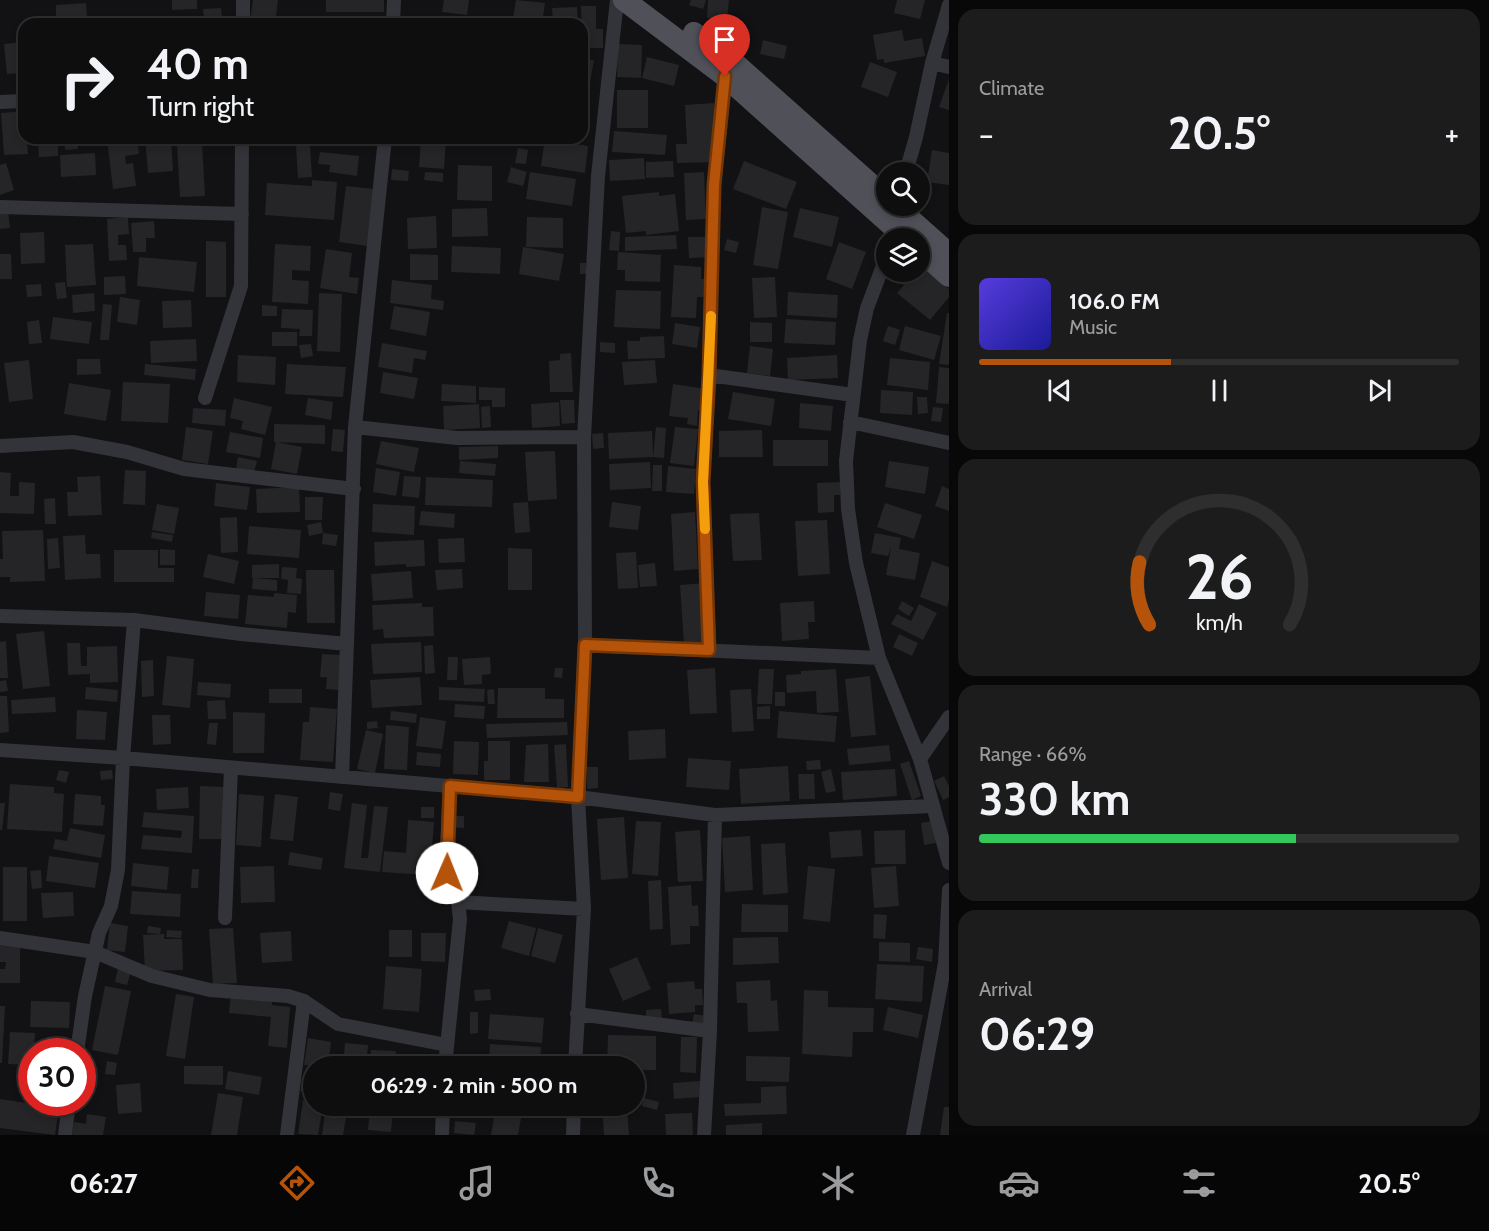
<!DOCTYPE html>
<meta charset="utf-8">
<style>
body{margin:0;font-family:Cabin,sans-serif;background:#1c1c1d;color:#f1f3f6;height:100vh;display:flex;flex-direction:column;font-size:22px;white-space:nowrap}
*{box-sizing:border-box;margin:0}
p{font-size:20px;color:#9b9c9e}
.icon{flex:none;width:33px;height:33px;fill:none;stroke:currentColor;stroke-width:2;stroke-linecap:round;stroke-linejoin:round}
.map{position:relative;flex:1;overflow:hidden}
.side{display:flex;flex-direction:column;gap:9px;padding:9px;background:#080808;width:540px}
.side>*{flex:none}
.banner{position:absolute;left:18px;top:18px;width:570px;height:126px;border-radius:18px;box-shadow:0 3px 9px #0003,0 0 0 2px #2e2e2f;background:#0e0e0f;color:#f1f3f6;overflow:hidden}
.buttons{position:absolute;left:876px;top:162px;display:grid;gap:12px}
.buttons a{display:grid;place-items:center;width:54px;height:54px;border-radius:50%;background:#0e0e0f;box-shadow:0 3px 9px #0003,0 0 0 2px #2e2e2f;font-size:30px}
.speed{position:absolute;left:18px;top:1038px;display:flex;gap:12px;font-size:30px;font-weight:700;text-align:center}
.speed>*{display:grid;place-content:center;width:78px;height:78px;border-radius:50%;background:#0e0e0f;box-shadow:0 3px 9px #0003,0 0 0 2px #2e2e2f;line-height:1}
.speed .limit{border:9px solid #d22;background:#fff;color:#111}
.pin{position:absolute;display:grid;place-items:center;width:51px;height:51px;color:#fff;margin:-62px -26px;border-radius:50% 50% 50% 0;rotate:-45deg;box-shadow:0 0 6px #0007}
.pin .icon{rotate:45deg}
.me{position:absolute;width:66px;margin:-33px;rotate:1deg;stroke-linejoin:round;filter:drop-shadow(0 0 4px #0008)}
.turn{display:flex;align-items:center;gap:21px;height:126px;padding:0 30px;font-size:27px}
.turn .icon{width:78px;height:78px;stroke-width:2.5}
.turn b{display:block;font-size:42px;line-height:51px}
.big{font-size:45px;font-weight:700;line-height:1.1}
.side .widget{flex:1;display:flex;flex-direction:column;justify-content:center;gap:9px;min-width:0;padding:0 21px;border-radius:18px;background:#1c1c1d}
.side .dial{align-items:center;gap:0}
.dial svg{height:156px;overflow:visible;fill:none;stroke:#2e2e2f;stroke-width:7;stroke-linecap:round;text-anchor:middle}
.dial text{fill:#f1f3f6;stroke:none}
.song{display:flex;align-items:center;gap:18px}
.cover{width:72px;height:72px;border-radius:9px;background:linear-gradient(135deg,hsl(250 70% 55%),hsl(240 70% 35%))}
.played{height:6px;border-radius:3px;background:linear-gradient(90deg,#b45309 40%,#2e2e2f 40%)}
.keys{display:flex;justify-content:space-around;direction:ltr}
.heat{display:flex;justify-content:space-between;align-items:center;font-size:33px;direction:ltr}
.charge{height:9px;border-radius:4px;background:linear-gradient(90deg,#34c759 66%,#2e2e2f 0)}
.trip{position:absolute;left:303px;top:1056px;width:342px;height:60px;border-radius:30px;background:#0e0e0f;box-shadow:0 3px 9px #0003,0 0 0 2px #2e2e2f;font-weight:700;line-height:60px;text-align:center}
.tab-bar{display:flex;height:96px;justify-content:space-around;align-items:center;background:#060606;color:#9b9c9e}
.tab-bar .icon{width:42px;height:42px}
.tab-bar .current{color:#b45309}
.tab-bar b{font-size:27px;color:#f1f3f6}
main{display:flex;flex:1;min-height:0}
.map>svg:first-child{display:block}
.building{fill:#252528}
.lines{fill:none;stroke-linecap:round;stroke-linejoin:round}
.minor{stroke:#333439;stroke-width:14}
.primary{stroke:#4f5058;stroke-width:22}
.route-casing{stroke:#753606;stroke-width:15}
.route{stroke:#b45309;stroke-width:10}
.slow{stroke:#f59e0b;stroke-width:10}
</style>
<main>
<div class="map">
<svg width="949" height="1135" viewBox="0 0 949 1135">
<rect width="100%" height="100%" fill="#121214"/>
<path class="building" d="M172,0H197V9L172,10Z
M253,0H278L275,24L250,21Z
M326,0H384V12H326Z
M444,0H469L467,15L442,12Z
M516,0L545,3L542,24H512Z
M691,0H706L703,9L689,5Z
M708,0H729L727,20L707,18Z
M897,0H925L920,19L894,13Z
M86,3L87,17L56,19V5Z
M581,6H596V29H603V48H582Z
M577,7L578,24H553L552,8Z
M221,8L222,16L204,18L203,9Z
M374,18L385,20L384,24H373Z
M416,20L462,22V24H416Z
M902,30L904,41L922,38L925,56L884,63V59L877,60L873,35Z
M763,40L787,46L784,59L760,54Z
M24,42V73L7,74L4,44Z
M618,44L642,45L641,78L617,77Z
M647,57L679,65L674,86L642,78Z
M582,59L594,60L589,88L582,87Z
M870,62L897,72L888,97L861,87Z
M949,79V110L939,107Z
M617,90H648V128H617Z
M714,103L716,162L677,163L676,144H687L685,105Z
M24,111V138H27L28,154L4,155L1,113Z
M614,131L667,135L665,155L612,152Z
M64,138H77L78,149L65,150Z
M137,138L139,154L125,156L126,164L133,163L136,186L113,189L107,139Z
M145,138H171L173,171L148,173Z
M281,138H311V142H281Z
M318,138H369L368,144L318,140Z
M421,138H446L444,169L419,167Z
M545,138H569V143L588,146L585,173L541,166Z
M58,140V156L39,157L38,141Z
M202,142L205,196L180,197L177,144Z
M310,145L312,177L298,178L296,146Z
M518,148L528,150L526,164L515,163Z
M932,150L949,153V185L927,182Z
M320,152L359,156L357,176L329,172L330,165L318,164Z
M95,153L96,175L61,177L60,155Z
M644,158L645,179L610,181L609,160Z
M673,161L674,177L646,178V162Z
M744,161L797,182L786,209L733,189Z
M6,163L14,190L0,195V165Z
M458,165L492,166V201L457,200Z
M511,167L527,172L523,186L507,182Z
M392,169L409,171L408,181L391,180Z
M425,172L443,173V182L424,180Z
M530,172L576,179L572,206L526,199Z
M704,172L706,219L686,220L684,173Z
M312,180L337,182L334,220L265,215L267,183L312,186Z
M346,186L375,189L368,246L339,242Z
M659,192V196L675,194L679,231L646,235V231L626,233L622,196Z
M762,207L788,212L778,269L753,265Z
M487,208L488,236L452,237V209Z
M800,208L839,217L832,247L793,237Z
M0,211H8L10,228L0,229Z
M436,216L437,248L408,249L407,218Z
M128,217L129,234L118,235V245H126L127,260L109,261L107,219Z
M527,217L563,218V248L526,247Z
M154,221L155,238H146V252H133L131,223Z
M611,231L620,232L619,251L609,250Z
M44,232L45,263L21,264L20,233Z
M676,235L677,249L625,251V237Z
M688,237H710V257L689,258Z
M727,239L739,242L736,253L724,250Z
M206,241L226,242V297H206Z
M839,242L866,252L852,289L826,279Z
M93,244L96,285L67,287L65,245Z
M275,244L311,246L310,271L292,270V280L309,281L308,304L272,302Z
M452,246L501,248L500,274L451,272Z
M523,247L564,254L559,281L519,274Z
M326,249L352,253L349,277L359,278L357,294L320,288Z
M618,252L661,255L660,282L625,281V270H617Z
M0,254H11L12,279H0Z
M410,254L438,255V280H410Z
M139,257L197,262L194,292L137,286Z
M580,263H586V274H580Z
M920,264L949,289V297L930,320L897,293L904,285L887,272H920Z
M674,265L701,267V279H707L706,297H697L696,318L671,317Z
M125,276L126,294L104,295V277Z
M775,277L777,317L754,318L752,278Z
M392,280L432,285L431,299L444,301L443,310L390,303Z
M65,282L67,298L57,299L55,283Z
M41,284L42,296L27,297L26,285Z
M616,290L661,291L660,329L614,327Z
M788,292L838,295L837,318L787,315Z
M94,293L95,311L73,313L72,295Z
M319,293L342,294L340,352L317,351Z
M120,297L140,300L137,325L117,322Z
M191,300L192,327L163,328L162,301Z
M103,304L112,305L109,340H100Z
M262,305L277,306V316H262Z
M394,306L430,312L426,336L390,329Z
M282,309L313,310L312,336H299L300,329L281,328Z
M947,313H949V365L939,364Z
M53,317L92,322L89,344L50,339Z
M786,319L836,322L835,345L784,343Z
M39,320L42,343L29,344L27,322Z
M750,322L772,323V342H750Z
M675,323L700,327L697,348L672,344Z
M888,326L900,330L895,345L883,341Z
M905,326L941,336L934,360L899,350Z
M272,332H297V346H272Z
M664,336L665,358L628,359L627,341H640V337Z
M196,339L197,361L151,363L150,341Z
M600,342L615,343V353L600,352Z
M382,343L427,351L425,360L414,358L412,373L378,367Z
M311,344L313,356L301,358L299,345Z
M750,346L773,349L770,376L747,373Z
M571,353L573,392H550L549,361L560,360V354Z
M238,355L276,357L275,385L237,382Z
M837,355L838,378L788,380L787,358Z
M890,358L930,362L928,390L887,385Z
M77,359H100L101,374L77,375Z
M29,360L33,399L9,402L4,363Z
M655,360L657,383L624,385L622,362Z
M145,364L196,369L195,380L144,375Z
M287,364L346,367L343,397L285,394Z
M939,367L949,368V404L936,403Z
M383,372L418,378L414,399L380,393Z
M123,382L170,384L168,423L121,421Z
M69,383L111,390L106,421L64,414Z
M442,384L476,386V403L441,401Z
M673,384L706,389L703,411L698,410L697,426L687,424L688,418L669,416Z
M479,387L505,388V407H492V400H479Z
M881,390L913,392L912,415L880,413Z
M733,392L775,399L771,426L728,419Z
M917,397H927L928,413L918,414Z
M234,398L272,407L265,435L241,429L243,421L230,418Z
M308,398L333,402L331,420L305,415Z
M560,400H574L575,423L562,424Z
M559,402L560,426L532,428L531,404Z
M800,403L833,406L831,431L799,428Z
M479,404L480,428L444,430L443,406Z
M490,406L491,427L482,428L481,407Z
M933,407L943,408L941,422L931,421Z
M193,408L226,410L225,426L192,423Z
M274,424L325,425V444L274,442Z
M186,427L213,431L208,464L182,460Z
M656,427L666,428L664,458L653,457Z
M675,427L698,429L694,466L670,463Z
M333,429L345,430L343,452L331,451Z
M762,430L763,457H719V431Z
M652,431L653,457L609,459L608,433Z
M230,432L263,438L260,458L226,452Z
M603,433L604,448L593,449L592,434Z
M773,440H828V466H773Z
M381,441L419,448L414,472L376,464Z
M276,442L302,447L297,474L271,469Z
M498,446V458L459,460V447Z
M555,451L557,499L528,501L525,452Z
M238,457L257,461L254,472L236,469Z
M460,461L496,464L495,476L459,473Z
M889,461L929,467L925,494L885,487Z
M650,462L651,488L610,490L609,464Z
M653,465H662V491H652Z
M668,466L696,469L694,494L666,492Z
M376,468L400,472L396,496L373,492Z
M125,470L146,471L145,505L123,504Z
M0,472L11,473L10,496H19V482L35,483L34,514L0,513Z
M100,476L102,515L68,516L67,492H78L77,477Z
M404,476L421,477L419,498L402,496Z
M426,477L493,480L492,507L425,505Z
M840,482V495H834V512L818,513L817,483Z
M216,483L250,487L247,510L214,506Z
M942,486L949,489V511L935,506Z
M299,487L300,512L257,513L256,489Z
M305,497H323L322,520H305Z
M55,498L56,524H45L44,499Z
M528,502L530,532L515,533L513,503Z
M612,502L641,506L638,530L609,527Z
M885,503L922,515L914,539L877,527Z
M157,504L179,508L174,534L152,530Z
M373,504L415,506L414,535L372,532Z
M421,511L455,514L454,528L419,525Z
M695,512L698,569L674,571L671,514Z
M759,513L762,560L733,561L730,514Z
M237,517L238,552L221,553L220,518Z
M827,520L830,574L798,576L795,521Z
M321,522L323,533L309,536L307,525Z
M249,526L301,530L299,558L247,554Z
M43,530L45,581L10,582V577H0V559H3L2,531Z
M152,532L173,535L172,542L151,538Z
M323,533L338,535L336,546L322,544Z
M875,533L901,538L899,549L920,553L915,580L886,575L891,547L888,556L871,553Z
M85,535L86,554H100L101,578L65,580L63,536Z
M58,538L60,568L48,569L47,539Z
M464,538L465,562L439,563L438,539Z
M424,540L425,566L406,567V564L375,566L374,542Z
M508,548L532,549V590H508Z
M160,549L175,550V565H160Z
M114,550H158V568H174V582H114Z
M636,552L638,588L618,589L616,553Z
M208,554L239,561L234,584L203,577Z
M932,561L949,567V600L947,607L920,597Z
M655,563L657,586L640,587L638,565Z
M279,564V578H252V565Z
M282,567L297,568L296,578L302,579L301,594L287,593L288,580L281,579Z
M462,569L463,588L437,590L435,570Z
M306,570H334L335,623H307Z
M411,571L413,598L373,601L371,574Z
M253,578L277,580V591L252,589Z
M705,583L709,642L684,644L680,585Z
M206,592L240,595L238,619L204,616Z
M274,593L297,595L296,613L288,612L287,628L245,624L248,595L274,597Z
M814,601L815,622H808L809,639L782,641L780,603Z
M902,601L914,608L909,616L898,609Z
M422,603V607H433L434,636L384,638L383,629L373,630L372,605Z
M919,604L937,613L923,640L891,624L897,614L911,621Z
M44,631L50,686L23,689L16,634Z
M899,634L918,643L912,656L893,647Z
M6,641L8,678H0V642Z
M421,642L422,672L373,674L371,644Z
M67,643H80L81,666H87V647L117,646L118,682L90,683V674L68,675Z
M433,645L435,673L425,674L424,646Z
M322,654L342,655L340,690L326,689L327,677H320Z
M167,656L194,659L190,708L162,705Z
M448,657H458L457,680H447Z
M490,657L491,674L482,675V684L464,685L462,659Z
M153,660L154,696L142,697L141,661Z
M555,668H563L562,678L554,677Z
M715,668L717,713L690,714L687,670Z
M759,669H774L772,704H757Z
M836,669L839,712L817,713L816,691L787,693L786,675L801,674V671Z
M870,676L876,735L851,737L845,679Z
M420,677L422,705L372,708L370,680Z
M6,680L8,691L0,692V681Z
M198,682L231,684L230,698L197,695Z
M86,687L118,690L117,702L85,699Z
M439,687L485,689L484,702L439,700Z
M498,688H545V699H564V718H497Z
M269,689H302V703H269Z
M494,689L495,704H488L487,690Z
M751,689L754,731L732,732L730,690Z
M775,692H785V706H775Z
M0,696H7L9,732L0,733Z
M55,697L56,712L12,714L11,700Z
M225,700L226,719H208L207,701Z
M455,704L485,706L484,719L454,717Z
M770,706V719H757V707Z
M310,707L337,709L333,762L300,760L303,722H309Z
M77,710L107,712L105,740L76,739Z
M391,711L417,714L416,723L390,720Z
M779,711L837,716L835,742L777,738Z
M233,712L265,713L264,753H233Z
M152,715H170L171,744L153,745Z
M420,717L446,721L442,749L416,746Z
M377,721L378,728L367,729V722Z
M567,722L568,735L487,738L486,724Z
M209,723H218L216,745L207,744Z
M386,725L409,727L407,770L384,769Z
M665,729L666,758L629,760L628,731Z
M366,730L383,734L375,773L357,769Z
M454,741L479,742L478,775L453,774Z
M488,741H510V780H484V761H488Z
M548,744L549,782H524L526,745Z
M566,744L568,787L557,788L554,745Z
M889,745L891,761L849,765L847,749Z
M417,752L441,754L440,767L416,765Z
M688,758L731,761L729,790L686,787Z
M820,760L821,769L807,770L806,761Z
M909,761L921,796L912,800L900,764Z
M788,766L790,801L741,804L739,769Z
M587,767H598V788L587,789Z
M831,769L836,791L826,793L821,772Z
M895,769L897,796L843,800L841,772Z
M59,770L69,772L66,783L56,780Z
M112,770L113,779L101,780L100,771Z
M798,774H814L815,799H799Z
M944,776L949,786V797L943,800L934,781Z
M10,784L54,787V793L64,794L62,832L7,829Z
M200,786L224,787L223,839H199Z
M188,787L189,808L157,810L156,789Z
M330,792L343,794L340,811L328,809Z
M75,794L101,796V805H105L103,826L73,824Z
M239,794L264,796L261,847L236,845Z
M275,794L298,797L293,841L270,839Z
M0,803H5L2,830H0Z
M352,803L367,805L361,858H368L374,806L388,807L380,872L344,868Z
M421,807H434V818H421Z
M144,812L194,816L192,853L141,849L143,835L181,838L182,831L142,827Z
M451,816H464V828L450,827Z
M624,817L628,878L601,880L597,819Z
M408,820L434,822L430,875H440V883H428V875L382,872L384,851L406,853Z
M636,821L661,822L658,876L632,874Z
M932,821L936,843L924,845L921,823Z
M70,828L105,835L101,858L53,849L55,839L67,841Z
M700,830L703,881L678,882L675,832Z
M861,830L863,856L831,858L829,832Z
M905,830L906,864H875L874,831Z
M750,836L753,890L725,892L722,838Z
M785,843L788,893L763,895L761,844Z
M290,852L323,858L321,870L288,865Z
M49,856L99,863L95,888L46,881Z
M133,863L169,867L167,890L131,886Z
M274,866L275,902L241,903L240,867Z
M808,866L835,869L830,922L803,919Z
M896,866L899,906L874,908L871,868Z
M3,867H27V921H3Z
M192,869H199L198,888H191Z
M41,870L42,888L32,889L30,871Z
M661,880L663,929L650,930L648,881Z
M691,885L692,906L698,905L699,926H690V944L671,945L668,887Z
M132,891L181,894L180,917L130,914Z
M73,892L74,916L43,918L41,893Z
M742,904L788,905V932H741Z
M874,914L887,915L885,939L873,938Z
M509,921L536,928L529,956L501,948Z
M110,923L128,926L125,952L107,950Z
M148,926L161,928L160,934L147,933Z
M233,928L237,983L213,984L209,929Z
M538,928L563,935L555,963L531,956Z
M167,930L182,931L181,938L166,937Z
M389,930H412V957H389Z
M291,931L292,961L262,963L260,933Z
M421,933H446L445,962L421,961Z
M164,934V939H182L183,970L145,971L143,935Z
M778,937L779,963L733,965V938Z
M879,942L910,943V962L879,961Z
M0,945L20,946V983H0V969H5L6,962H0Z
M918,947L933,949L932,962L916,959Z
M637,957L651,989L623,1001L609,969Z
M877,964L924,966L922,1002L875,999Z
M386,966L422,969L419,1012L383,1009Z
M118,968L131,972L127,985L115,982Z
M770,980L771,1001L777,1000L779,1031L748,1032L747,1003H737L736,982Z
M694,981L695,989H702L703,1005H695V1012L669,1014L667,983Z
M105,986L131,991L118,1055L92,1050Z
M490,989L491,1000L475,1001L474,990Z
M804,990L828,991V1007L874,1008L873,1032H853L852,1057L802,1054Z
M176,994L194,997L185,1059L166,1056Z
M231,994L272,998V1005L290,1007L287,1048L268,1046L271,1017L229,1013Z
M31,1001L70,1002L69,1028L30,1027Z
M0,1006H5L2,1063H0Z
M888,1007L923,1015L918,1038L883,1030Z
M661,1009L662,1019H646V1010Z
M470,1012H478V1033L470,1034Z
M490,1014L544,1018L542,1043L488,1039Z
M694,1014L707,1016L706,1027L692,1025Z
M10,1032L35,1033L34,1052H32V1065L8,1064Z
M608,1035L656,1036V1070H634V1066H607Z
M681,1037H697L696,1073L680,1072Z
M308,1038L331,1042L328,1066L304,1065Z
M345,1043L368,1045L366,1066H343Z
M490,1044L541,1047L540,1064L489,1061Z
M371,1050L396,1051L395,1066H370Z
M746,1056L790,1057L789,1082L746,1081Z
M107,1061L117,1063L115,1075L105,1074Z
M184,1066H223V1085L184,1084Z
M228,1071L262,1077L259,1095L225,1089Z
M304,1073L314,1076V1094L300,1091Z
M700,1081L701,1097L674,1099L673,1083Z
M140,1083L142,1112L118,1114L116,1085Z
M786,1086L787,1114L725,1116L724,1104L761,1103V1087Z
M218,1093L243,1097L237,1135H211Z
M644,1098L659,1102L657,1110L642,1106Z
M0,1099L59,1108L55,1135L0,1128Z
M303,1100L314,1102V1106H323L318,1135L298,1134Z
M326,1106H348L343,1135H322Z
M456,1106H478L477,1117L454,1114Z
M496,1106H523L518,1135H491Z
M602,1106H627L629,1135H604Z
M944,1107H949V1135H940Z
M370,1108L393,1110L391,1132L368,1130Z
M692,1113L693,1135H666L665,1114Z
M87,1114L106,1117L103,1135H72L74,1122L86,1124Z
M455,1121L476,1123L474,1135L454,1133Z
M762,1123V1135H726V1125Z"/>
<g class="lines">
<path class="minor" d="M243,24V0
M393,24L394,0
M932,63L949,67
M0,102L24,101
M906,172L916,137L932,63L949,5
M0,207L242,214
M886,258L867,308L860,340L846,461L848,509L856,563L879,658L920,759L949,863
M709,375L853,395
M205,398L241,286L242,138
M850,422L949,443
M355,427L457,438L584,437
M0,446L73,442L127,452L184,469L354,489
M0,616L134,620L241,634L347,644
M585,645L879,658
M709,650L703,482L709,375L714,185L726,74
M0,750L123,758L578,797L715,815L933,806
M920,759L949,717
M342,777L355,427L385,138
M458,902L584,909
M225,918L231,768
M0,938L95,952L152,976L210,990L288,996L304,1001L338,1024L447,1045
M577,1014L710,1031
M77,1052L85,996L99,933L111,906L118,870L123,758L134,620
M445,1066L460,919L458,902L448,879L446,868L450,786
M575,1066L584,909L578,797L585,645L584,437L598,176L617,0
M65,1135L69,1102
M287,1135L304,1001
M442,1135L443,1106
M573,1135L574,1106
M704,1135L710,1031L715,815
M913,1135L945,963L949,890"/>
<path class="primary" d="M624,0L725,76L906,238
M694,33L732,61L886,198
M895,206L949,254
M920,250L949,276"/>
</g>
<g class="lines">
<g class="route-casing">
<path id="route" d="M447,873L450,786L578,797L585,645L709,650L703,482L709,375L714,185L725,76"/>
</g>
<use href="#route" class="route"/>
<path class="slow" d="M705,529L703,482L711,316"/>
</g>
</svg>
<div class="buttons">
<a><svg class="icon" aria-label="search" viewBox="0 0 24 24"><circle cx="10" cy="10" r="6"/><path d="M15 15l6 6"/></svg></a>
<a><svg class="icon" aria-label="layers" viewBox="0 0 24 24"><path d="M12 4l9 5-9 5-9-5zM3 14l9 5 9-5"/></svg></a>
</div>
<div class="speed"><div class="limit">30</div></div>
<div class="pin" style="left:725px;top:76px;background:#d93025"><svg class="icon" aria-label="arrive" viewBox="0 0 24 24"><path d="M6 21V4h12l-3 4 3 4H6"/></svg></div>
<svg class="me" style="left:447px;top:873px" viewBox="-20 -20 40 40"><circle r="19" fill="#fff"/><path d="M0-13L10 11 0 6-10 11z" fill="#b45309"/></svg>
<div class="trip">06:29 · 2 min · 500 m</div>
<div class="banner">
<div class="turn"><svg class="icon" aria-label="right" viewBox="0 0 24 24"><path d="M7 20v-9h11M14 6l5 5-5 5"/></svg><div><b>40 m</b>Turn right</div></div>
</div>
</div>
<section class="side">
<div class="widget"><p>Climate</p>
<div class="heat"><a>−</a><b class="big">20.5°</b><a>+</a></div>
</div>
<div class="widget">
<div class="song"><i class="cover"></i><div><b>106.0 FM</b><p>Music</p></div></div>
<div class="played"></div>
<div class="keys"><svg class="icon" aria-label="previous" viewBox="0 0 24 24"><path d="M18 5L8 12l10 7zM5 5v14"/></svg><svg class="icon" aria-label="pause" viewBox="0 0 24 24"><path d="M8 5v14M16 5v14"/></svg><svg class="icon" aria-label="next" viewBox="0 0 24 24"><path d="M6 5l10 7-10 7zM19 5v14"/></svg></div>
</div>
<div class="widget dial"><svg viewBox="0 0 100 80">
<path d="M14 69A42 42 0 1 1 86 69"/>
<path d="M14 69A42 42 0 0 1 9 37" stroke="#b45309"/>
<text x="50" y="56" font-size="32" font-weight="700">26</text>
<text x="50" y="72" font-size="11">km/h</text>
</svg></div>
<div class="widget"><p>Range · 66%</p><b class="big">330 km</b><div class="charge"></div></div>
<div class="widget"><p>Arrival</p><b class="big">06:29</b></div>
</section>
</main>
<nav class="tab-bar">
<b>06:27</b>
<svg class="icon current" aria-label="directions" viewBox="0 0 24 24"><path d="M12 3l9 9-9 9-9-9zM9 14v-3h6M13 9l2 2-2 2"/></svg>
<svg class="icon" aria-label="music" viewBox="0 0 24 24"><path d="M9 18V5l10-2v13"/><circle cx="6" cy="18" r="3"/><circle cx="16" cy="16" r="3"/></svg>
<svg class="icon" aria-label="phone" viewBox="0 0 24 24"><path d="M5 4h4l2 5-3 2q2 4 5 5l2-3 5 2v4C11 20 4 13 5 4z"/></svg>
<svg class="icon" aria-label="climate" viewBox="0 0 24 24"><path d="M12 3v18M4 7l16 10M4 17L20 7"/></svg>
<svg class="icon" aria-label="car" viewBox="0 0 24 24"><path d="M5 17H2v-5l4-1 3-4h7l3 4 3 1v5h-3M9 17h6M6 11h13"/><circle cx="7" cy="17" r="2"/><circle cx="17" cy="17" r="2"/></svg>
<svg class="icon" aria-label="filters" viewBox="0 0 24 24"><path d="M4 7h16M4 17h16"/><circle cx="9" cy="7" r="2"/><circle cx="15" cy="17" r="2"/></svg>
<b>20.5°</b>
</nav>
